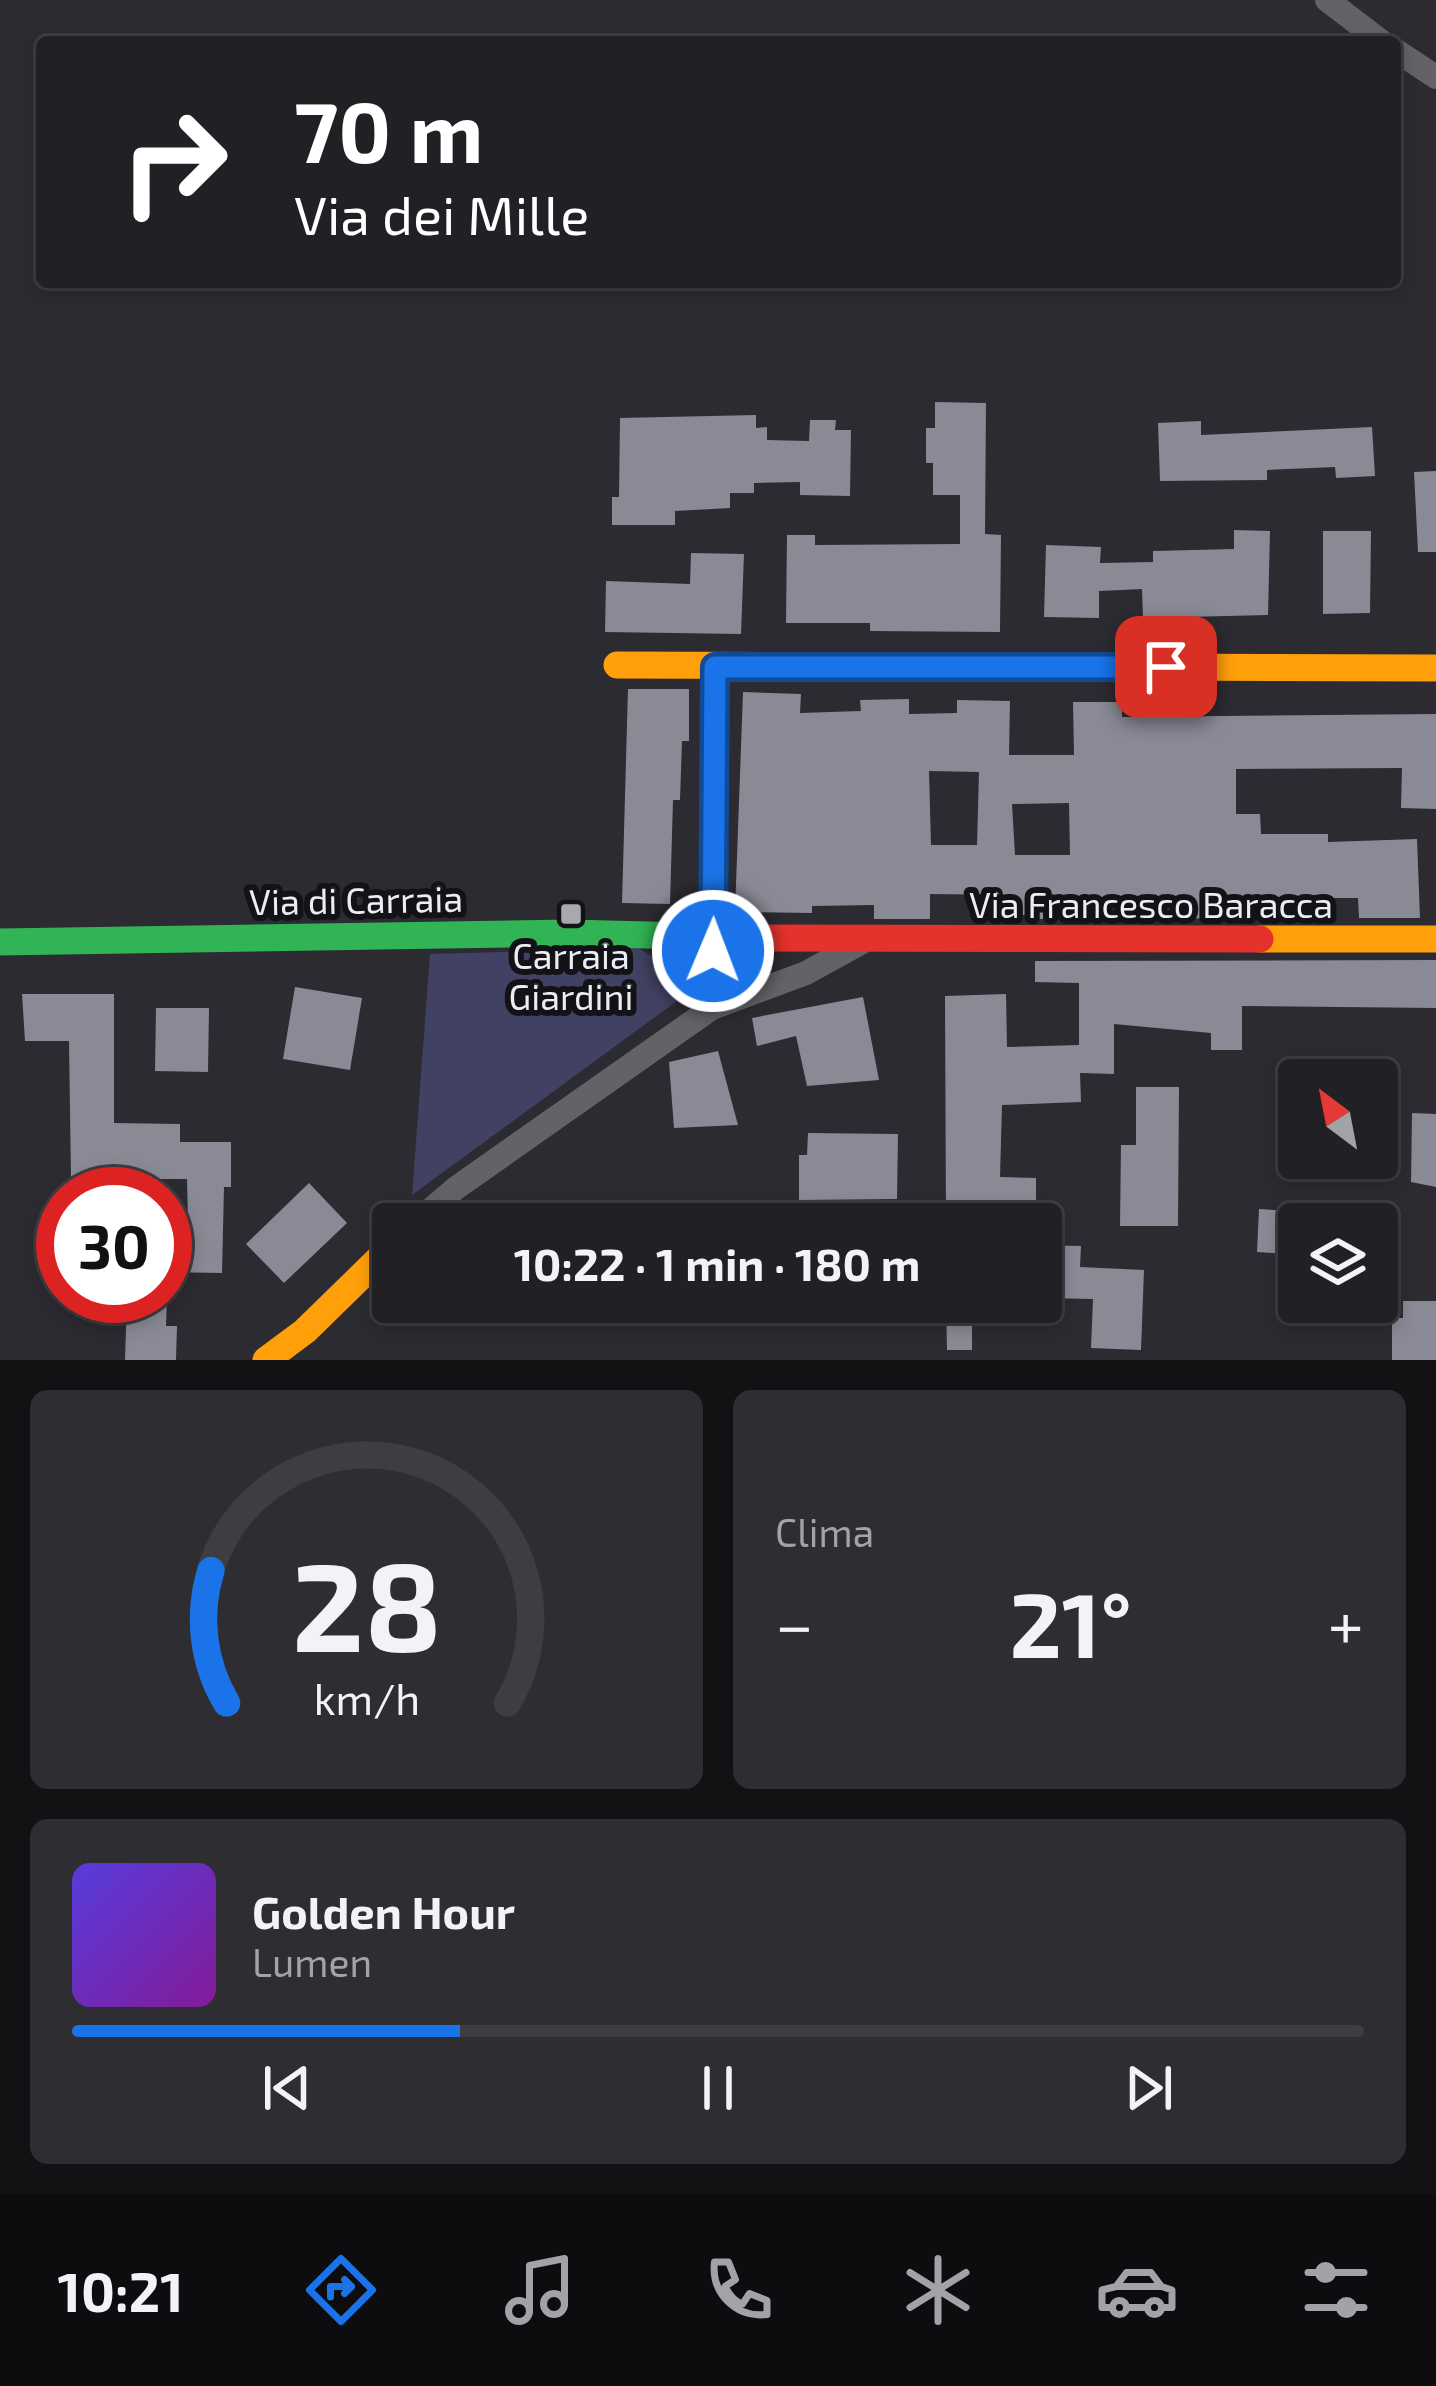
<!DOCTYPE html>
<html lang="it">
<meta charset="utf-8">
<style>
body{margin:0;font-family:"Exo 2",sans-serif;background:#2d2d32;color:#f1f3f6;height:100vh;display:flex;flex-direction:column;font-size:45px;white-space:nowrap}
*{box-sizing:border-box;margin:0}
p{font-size:39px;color:#a2a3a7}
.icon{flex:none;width:66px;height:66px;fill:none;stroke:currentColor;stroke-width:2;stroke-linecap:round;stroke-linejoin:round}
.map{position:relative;height:1360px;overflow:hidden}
.details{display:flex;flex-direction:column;gap:30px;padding:30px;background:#121214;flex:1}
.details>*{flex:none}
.top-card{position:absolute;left:36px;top:36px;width:1365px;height:252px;border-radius:12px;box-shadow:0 6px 18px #0003,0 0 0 3px #3d3e42;background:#202124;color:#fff;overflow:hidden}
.needle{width:78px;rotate:328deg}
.controls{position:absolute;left:1278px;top:1059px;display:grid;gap:24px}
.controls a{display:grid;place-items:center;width:120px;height:120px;border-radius:12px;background:#202025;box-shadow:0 6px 18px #0003,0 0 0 3px #3d3e42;font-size:60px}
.speed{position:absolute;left:36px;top:1167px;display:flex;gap:24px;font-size:60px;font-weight:700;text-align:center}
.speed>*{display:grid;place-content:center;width:156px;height:156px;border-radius:50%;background:#202025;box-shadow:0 6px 18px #0003,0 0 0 3px #3d3e42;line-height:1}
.speed .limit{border:18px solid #d22;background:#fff;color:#111}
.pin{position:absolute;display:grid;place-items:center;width:102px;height:102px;color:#fff;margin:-51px;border-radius:24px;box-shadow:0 6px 18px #0006}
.me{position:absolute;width:132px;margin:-66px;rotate:1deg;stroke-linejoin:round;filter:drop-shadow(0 0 9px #0008)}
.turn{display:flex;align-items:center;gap:42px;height:252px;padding:0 60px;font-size:54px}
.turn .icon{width:156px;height:156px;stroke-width:2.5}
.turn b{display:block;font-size:84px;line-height:102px}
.big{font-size:90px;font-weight:700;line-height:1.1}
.details .widget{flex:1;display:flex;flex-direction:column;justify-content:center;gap:18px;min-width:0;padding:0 42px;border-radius:18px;background:#2d2d32}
.details .dial{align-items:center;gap:0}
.dial svg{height:312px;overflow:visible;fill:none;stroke:#3d3e42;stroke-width:7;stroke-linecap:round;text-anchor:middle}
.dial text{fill:#f1f3f6;stroke:none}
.song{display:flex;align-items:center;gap:36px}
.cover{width:144px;height:144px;border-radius:18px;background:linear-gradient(135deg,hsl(250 70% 55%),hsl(290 70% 35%))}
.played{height:12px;border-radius:6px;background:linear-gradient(90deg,#1a73e8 30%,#3d3e42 30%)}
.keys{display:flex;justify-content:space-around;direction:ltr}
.heat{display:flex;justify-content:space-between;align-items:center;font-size:66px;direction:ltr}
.details .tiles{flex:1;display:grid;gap:30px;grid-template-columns:1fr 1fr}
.widget:last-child{grid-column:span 2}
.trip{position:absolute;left:372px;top:1203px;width:690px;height:120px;border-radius:12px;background:#202025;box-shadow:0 6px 18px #0003,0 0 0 3px #3d3e42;font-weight:700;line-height:120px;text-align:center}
.menu{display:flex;height:192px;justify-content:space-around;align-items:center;background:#0d0d0f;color:#a2a3a7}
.menu .icon{width:84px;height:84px}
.menu .selected{color:#1a73e8}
.menu b{font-size:54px;color:#f1f3f6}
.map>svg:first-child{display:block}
.green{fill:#414163}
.building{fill:#898a96;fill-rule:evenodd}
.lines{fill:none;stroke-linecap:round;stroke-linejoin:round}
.street{stroke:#636367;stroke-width:24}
.fast{stroke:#30b455;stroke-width:27}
.slow{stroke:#ff9f0a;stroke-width:27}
.jam{stroke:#e5322d;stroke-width:27}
.route-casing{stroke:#114b97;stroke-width:30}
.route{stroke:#1a73e8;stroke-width:21}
.poi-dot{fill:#a8a8b0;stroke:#121217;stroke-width:4.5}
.labels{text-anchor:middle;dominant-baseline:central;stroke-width:12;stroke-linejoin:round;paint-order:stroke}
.street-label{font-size:36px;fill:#ebecf4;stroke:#121217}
.poi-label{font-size:36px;fill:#ebecf4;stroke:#121217}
</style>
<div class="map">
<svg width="1436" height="1360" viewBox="0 0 1436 1360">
<rect width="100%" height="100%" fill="#2b2b31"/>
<path class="green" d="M639,948L671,969L681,998L412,1195L430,954Z"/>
<path class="building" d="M935,402L986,403L985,534L1001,535L1000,632L870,631V623H786L787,535H815V545L960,544V495H933V463H926V428H935Z
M756,415V428L767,427V440L809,441L810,420H836L835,430H851L850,496L800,495V482L754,483V493H730V508L675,511V525H612V497H619L620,418Z
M1201,421V435L1372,427L1375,476L1336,478L1335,467L1267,470V480L1160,481L1158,423Z
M1436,471V552H1418L1414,472Z
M1234,530L1270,531L1268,615L1143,618L1142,589L1099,591V618L1044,617L1046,545L1101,547L1100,563L1153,562V551L1234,549Z
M1323,531H1371L1370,613L1323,614Z
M691,553L744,554L741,634L605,632L606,581L690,584Z
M628,689H689V741H682L680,800H673L670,904L622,903Z
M743,692L801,694L800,713L861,711L860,700L909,699V714L957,713V700L1010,701L1009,755H1074L1073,702H1122V717L1436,714V809L1401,808L1402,768L1236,769V814H1260L1261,834H1328V842L1417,839L1420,918H1359L1358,898H1283L1282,918L1035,919L1036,915H1014L1015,895L930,894V919H874V905L812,906V913L735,912ZM929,771L979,772L977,845H931ZM1069,803L1070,855H1015L1012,804Z
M1436,960V1008L1242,1006V1050H1211V1033L1114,1024V1074L1080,1073L1081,1102L1002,1105L1000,1177L1036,1178V1220L974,1219V1224H946L945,996L1006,994L1007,1047L1079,1045V983L1035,982V961Z
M295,987L362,998L350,1070L283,1059Z
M22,994H114V1123L180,1124V1142H231V1187H224L222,1273L165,1272V1220L188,1221L187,1179H71L69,1041H25Z
M863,997L879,1080L807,1086L796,1036L757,1046L752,1018Z
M156,1008H209L208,1072L155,1071Z
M718,1051L738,1125L674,1128L669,1062Z
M1136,1087H1179L1178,1226H1120L1121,1145H1136Z
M1412,1113L1436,1114V1187L1411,1182Z
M808,1133L898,1134L897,1199L799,1200V1155H807Z
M309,1183L347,1223L284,1283L246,1244Z
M1259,1209L1289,1211L1287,1254L1257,1252Z
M1041,1245L1081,1246L1080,1267L1144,1270L1141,1350L1091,1348L1093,1299L1041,1298Z
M127,1296H167L166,1326H177L176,1360H125Z
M1403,1301H1436V1360H1392V1318H1403Z
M946,1302H1004V1323H972V1350H947Z"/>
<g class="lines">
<path class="street" d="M1327,0L1382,42
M1395,50L1436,77
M712,1008L715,667
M414,1224L456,1188L712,1008L806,973L866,940"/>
<path class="fast" d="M0,942L570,933L763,938"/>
<path class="slow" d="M617,665L1436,668
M1260,939H1436
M266,1360L305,1331L393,1245"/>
<path class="jam" d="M763,938L1260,939"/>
</g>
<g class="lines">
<g class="route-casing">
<path id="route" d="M713,951L715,667H1166"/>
</g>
<use href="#route" class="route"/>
</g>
<rect class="poi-dot" x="559" y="902" width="24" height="24" rx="6"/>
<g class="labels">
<g class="street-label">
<text transform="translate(356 899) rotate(-1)">Via di Carraia</text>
<text x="1151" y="903">Via Francesco Baracca</text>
</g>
<g class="poi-label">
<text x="571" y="954">Carraia<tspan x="571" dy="41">Giardini</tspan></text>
</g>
</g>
</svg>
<div class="controls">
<a><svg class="needle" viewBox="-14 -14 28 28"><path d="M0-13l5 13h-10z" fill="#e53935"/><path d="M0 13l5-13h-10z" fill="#a2a3a7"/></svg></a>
<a><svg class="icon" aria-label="layers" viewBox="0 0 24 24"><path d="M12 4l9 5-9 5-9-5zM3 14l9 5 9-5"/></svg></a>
</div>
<div class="speed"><div class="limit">30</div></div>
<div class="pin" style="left:1166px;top:667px;background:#d93025"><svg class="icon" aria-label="arrive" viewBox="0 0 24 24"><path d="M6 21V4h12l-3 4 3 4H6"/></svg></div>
<svg class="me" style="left:713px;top:951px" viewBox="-20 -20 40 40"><circle r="17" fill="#1a73e8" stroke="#fff" stroke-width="3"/><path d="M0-11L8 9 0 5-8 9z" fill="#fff"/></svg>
<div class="trip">10:22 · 1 min · 180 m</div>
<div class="top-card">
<div class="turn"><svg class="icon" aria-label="right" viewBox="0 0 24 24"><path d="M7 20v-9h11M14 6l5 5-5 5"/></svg><div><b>70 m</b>Via dei Mille</div></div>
</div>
</div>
<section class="details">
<div class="tiles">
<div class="widget dial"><svg viewBox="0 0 100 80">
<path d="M14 69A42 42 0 1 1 86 69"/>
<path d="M14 69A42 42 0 0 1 10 35" stroke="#1a73e8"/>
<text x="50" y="56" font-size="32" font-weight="700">28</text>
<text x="50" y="72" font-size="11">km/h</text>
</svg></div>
<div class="widget"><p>Clima</p>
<div class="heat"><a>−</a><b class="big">21°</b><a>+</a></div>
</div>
<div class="widget">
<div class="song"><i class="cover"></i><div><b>Golden Hour</b><p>Lumen</p></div></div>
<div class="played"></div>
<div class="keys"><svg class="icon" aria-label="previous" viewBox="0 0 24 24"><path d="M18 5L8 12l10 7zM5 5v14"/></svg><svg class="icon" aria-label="pause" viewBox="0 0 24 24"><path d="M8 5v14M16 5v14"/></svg><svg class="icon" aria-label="next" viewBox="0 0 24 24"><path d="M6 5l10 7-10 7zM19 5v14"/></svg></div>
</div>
</div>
</section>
<nav class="menu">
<b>10:21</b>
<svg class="icon selected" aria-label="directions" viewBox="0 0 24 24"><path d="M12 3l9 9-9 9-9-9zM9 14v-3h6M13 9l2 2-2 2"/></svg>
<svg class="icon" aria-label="music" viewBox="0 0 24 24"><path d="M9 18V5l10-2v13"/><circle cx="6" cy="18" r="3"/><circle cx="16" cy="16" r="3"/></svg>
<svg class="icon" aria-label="phone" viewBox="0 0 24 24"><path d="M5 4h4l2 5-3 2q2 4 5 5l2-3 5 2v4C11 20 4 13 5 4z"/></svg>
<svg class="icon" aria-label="climate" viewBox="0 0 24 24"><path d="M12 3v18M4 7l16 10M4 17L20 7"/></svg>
<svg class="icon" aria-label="car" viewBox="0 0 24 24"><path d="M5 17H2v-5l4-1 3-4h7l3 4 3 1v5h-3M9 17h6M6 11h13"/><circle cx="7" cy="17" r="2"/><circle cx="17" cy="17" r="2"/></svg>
<svg class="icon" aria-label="filters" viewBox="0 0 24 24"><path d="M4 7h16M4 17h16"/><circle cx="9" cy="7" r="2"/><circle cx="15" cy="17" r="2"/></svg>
</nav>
